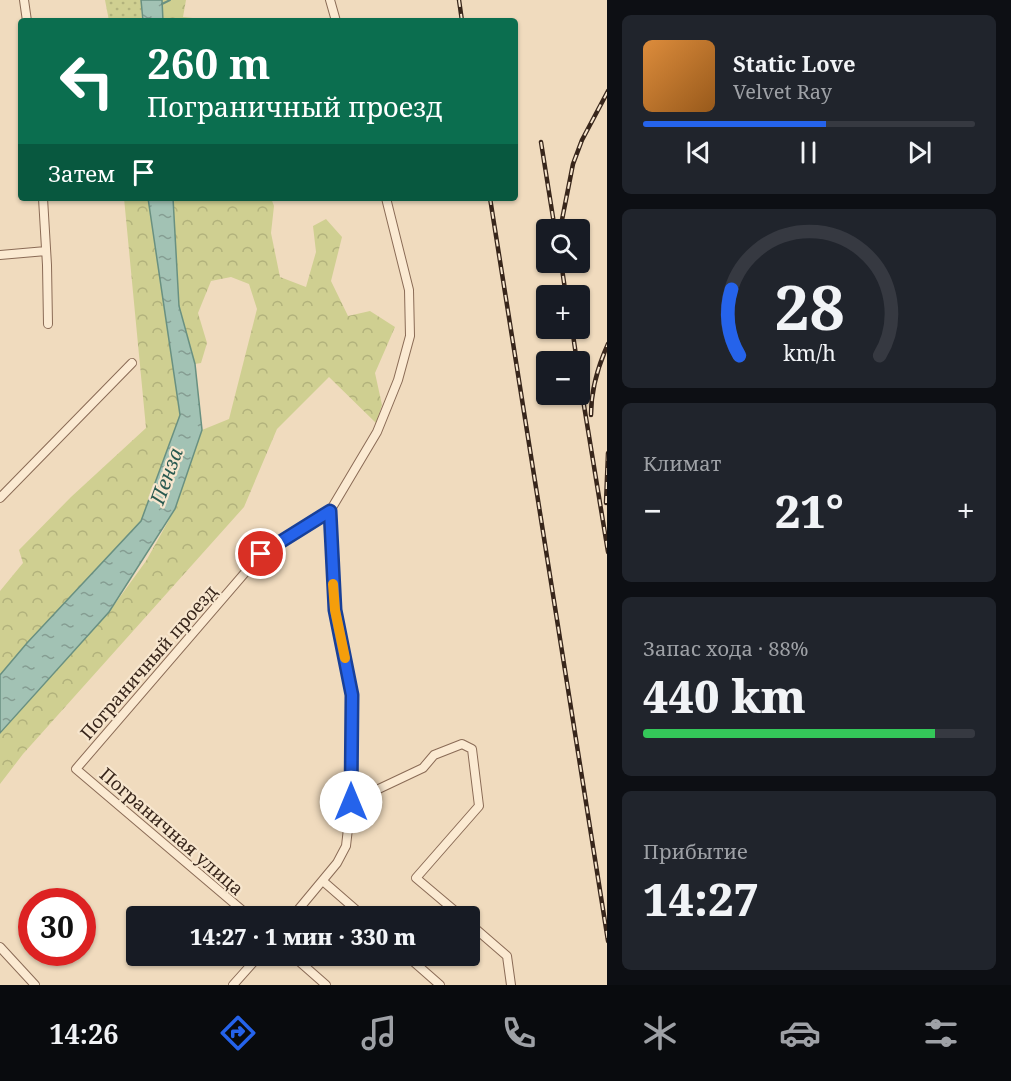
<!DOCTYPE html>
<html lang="ru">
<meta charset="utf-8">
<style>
body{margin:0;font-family:"Noto Serif",serif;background:#20242c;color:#f1f3f6;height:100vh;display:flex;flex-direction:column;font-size:22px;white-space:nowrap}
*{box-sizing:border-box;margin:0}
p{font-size:20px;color:#9ea1a6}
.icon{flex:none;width:33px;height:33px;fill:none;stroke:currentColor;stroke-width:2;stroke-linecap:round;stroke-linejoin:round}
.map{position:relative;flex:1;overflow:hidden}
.details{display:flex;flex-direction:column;gap:15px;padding:15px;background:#0d0f14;width:404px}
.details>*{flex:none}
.top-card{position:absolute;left:18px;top:18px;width:500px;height:183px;border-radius:6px;box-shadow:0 2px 4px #0004;background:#0b6e4f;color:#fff;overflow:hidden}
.buttons{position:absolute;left:536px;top:219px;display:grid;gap:12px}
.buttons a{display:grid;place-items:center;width:54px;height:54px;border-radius:6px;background:#171b24;box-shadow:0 2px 4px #0004;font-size:30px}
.speed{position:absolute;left:18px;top:888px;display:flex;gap:12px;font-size:30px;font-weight:700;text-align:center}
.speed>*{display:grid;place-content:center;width:78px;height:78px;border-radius:50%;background:#171b24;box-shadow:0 2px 4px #0004;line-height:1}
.speed .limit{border:9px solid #d22;background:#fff;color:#111}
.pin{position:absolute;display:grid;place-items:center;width:51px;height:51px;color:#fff;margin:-26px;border:3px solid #fff;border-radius:50%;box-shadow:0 2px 6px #0007}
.me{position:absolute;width:66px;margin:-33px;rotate:0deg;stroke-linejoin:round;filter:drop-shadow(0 0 4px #0008)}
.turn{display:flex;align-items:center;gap:21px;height:126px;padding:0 30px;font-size:27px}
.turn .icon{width:78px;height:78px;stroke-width:2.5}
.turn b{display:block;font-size:42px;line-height:51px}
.then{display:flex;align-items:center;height:57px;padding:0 30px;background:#0003;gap:12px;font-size:22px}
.big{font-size:45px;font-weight:800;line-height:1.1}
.details .widget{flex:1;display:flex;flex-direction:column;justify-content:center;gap:9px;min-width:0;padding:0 21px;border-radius:9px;background:#20242c}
.details .dial{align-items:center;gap:0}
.dial svg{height:156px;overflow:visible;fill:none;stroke:#363941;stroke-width:7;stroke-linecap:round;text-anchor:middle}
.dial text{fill:#f1f3f6;stroke:none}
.song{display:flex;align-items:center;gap:18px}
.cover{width:72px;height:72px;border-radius:9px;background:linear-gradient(135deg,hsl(30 70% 55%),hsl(30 70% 35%))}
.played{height:6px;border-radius:3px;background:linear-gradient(90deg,#2563eb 55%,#363941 55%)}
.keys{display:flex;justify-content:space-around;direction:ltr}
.heat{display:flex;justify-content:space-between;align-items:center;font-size:33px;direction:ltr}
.charge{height:9px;border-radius:4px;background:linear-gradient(90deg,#34c759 88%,#363941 0)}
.trip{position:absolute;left:126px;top:906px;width:354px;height:60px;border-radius:6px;background:#171b24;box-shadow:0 2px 4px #0004;font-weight:800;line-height:60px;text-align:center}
.tabs{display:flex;height:96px;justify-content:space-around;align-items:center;background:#090b0e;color:#9ea1a6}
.tabs .icon{width:42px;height:42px}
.tabs .selected{color:#2563eb}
.tabs b{font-size:27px;color:#f1f3f6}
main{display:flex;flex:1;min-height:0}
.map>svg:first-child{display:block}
.grass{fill:url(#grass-dots)}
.forest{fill:url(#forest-crowns)}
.water{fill:url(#water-ripples);stroke:#699081;stroke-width:1.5}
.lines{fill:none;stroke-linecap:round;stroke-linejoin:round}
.stream{stroke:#699081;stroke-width:2}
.minor-casing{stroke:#8a6b56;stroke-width:10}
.minor{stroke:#fbead2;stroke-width:8}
.rail-casing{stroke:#38261b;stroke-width:4.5}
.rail{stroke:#f7e6ce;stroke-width:2;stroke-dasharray:7;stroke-linecap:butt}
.route-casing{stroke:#184099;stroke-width:15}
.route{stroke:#2563eb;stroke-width:10}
.slow{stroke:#f59e0b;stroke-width:10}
.labels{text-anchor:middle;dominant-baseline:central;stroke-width:4.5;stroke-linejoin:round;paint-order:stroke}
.street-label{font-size:18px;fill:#38261b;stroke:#f7e6ce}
.water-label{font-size:20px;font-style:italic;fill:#295950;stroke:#f7e6ce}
</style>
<main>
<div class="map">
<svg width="608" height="985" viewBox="0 0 608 985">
<defs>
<pattern id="grass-dots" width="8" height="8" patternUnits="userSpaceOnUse" patternTransform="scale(1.5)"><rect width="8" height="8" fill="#cfcf91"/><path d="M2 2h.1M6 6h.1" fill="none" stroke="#b2b27c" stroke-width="1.8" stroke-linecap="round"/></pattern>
<pattern id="forest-crowns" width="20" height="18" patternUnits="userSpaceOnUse" patternTransform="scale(1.5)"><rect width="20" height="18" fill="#cfcf91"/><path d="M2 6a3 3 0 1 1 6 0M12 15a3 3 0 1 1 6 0" fill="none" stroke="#b2b27c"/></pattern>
<pattern id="water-ripples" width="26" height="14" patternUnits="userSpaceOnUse" patternTransform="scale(1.5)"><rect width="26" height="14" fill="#a2c2b4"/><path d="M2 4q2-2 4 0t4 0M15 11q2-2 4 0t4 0" fill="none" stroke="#859d92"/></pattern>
</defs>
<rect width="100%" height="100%" fill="#f0dbbe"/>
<path class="grass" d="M105,0H141L142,20L109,21Z"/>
<path class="forest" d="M162,0H186L183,17L222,21H163Z
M124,198H148L180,415L141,521L27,643L0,675V591L23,563L19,550L71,497L146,428Z
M173,198H271L274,206L271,233L280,277L306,287L316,252L313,226L326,219L342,237L331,281L348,316L370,311L395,327L375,373L382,405L376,423L329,377L277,429L244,507L23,754L0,784V733L109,612L146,561L175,509L202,430L229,419L257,309L249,284L231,277L211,281L198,313L207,343L201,363L195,364L179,306Z"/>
<path class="water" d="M141,0H162L163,21H143Z
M148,198H173L179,306L195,364L202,430L175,509L109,612L0,733V675L27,643L141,521L180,415Z"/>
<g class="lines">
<path class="stream" d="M162,4L170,0"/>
<g class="minor-casing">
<path id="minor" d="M24,0L27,21
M330,0L336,21
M43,198L47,265L48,324
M0,255L46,251
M0,498L132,363
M351,802L423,768L434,755L462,744L472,749L479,806L416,878L461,916
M324,882L363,916
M249,916L76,769L261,554L330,511L377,432L398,380L410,336L409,290L386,198
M293,916L337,863L346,846L351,802L352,695L335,610L330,511
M470,924L507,956L511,985
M0,947L35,985
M293,956L326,985
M407,956L440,985
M233,985L259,956"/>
</g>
<use href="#minor" class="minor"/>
<g class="rail-casing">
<path id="rail" d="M459,0L462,21
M541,142L555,230
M490,198L608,941
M560,230L573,164L582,140L608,91
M561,262L566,296
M572,328L577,362
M579,375L608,552
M591,415C591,391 598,366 608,344
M606,503L608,453"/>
</g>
<use href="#rail" class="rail"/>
</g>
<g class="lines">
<g class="route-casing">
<path id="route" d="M261,554L330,511L335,610L352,695L351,802"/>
</g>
<use href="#route" class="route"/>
<path class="slow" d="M333,584L335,610L345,658"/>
</g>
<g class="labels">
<g class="street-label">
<text transform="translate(148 662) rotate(-49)">Пограничный проезд</text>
<text transform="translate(172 831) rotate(41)">Пограничная улица</text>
</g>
<g class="water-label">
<text transform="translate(166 476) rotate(-70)">Пенза</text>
</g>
</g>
</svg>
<div class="buttons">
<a><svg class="icon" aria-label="search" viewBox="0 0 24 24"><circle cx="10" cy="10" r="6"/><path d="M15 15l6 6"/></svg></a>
<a>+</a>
<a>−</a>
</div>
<div class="speed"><div class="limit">30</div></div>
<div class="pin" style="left:261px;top:554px;background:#d93025"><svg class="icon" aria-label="arrive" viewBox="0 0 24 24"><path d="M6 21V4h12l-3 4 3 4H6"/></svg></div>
<svg class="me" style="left:351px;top:802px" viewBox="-20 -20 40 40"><circle r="19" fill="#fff"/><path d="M0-13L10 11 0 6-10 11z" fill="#2563eb"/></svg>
<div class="trip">14:27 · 1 мин · 330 m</div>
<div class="top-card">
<div class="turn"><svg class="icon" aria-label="left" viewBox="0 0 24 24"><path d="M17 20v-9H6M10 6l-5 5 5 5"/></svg><div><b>260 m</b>Пограничный проезд</div></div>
<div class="then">Затем<svg class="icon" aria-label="arrive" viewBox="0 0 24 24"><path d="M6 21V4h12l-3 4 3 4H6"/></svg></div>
</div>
</div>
<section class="details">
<div class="widget">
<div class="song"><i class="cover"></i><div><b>Static Love</b><p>Velvet Ray</p></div></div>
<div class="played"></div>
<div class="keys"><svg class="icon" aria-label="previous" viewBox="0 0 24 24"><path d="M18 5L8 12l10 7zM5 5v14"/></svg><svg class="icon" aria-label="pause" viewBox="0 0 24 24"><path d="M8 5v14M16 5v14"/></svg><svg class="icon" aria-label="next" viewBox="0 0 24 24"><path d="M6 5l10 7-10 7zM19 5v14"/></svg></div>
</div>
<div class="widget dial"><svg viewBox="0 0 100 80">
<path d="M14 69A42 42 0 1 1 86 69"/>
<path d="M14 69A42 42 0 0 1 10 35" stroke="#2563eb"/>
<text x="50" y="56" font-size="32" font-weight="700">28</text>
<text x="50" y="72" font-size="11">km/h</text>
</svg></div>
<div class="widget"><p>Климат</p>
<div class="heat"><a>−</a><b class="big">21°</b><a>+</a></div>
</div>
<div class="widget"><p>Запас хода · 88%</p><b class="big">440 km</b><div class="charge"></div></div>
<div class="widget"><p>Прибытие</p><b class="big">14:27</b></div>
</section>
</main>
<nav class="tabs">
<b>14:26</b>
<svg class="icon selected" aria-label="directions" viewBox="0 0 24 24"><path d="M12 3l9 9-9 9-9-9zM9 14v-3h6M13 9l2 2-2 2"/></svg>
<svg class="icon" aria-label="music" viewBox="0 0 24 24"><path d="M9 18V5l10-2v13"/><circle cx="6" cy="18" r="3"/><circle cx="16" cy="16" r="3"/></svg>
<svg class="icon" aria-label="phone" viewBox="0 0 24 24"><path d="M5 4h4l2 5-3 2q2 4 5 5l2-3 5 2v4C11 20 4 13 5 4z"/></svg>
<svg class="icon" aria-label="climate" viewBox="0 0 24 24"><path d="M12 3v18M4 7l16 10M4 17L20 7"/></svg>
<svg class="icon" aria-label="car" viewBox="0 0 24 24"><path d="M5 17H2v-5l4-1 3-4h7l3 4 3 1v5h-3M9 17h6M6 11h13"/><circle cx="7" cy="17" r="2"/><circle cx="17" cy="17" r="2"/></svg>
<svg class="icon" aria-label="filters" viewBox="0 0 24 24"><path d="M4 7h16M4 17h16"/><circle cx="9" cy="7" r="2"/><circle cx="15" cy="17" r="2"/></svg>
</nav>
